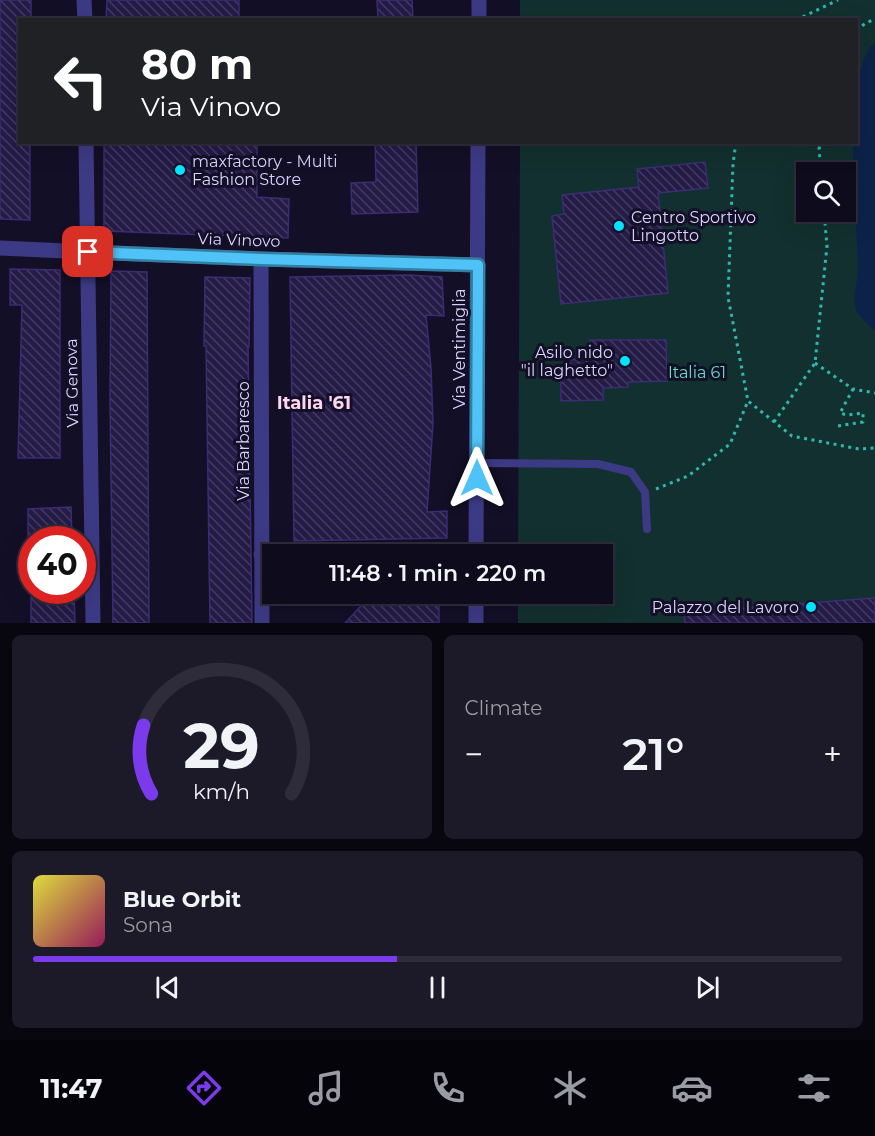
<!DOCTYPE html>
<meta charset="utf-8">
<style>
body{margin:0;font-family:Montserrat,sans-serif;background:#1c1929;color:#f1f3f6;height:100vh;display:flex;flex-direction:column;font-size:22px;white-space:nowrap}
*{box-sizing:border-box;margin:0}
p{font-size:20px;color:#9b9ba3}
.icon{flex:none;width:33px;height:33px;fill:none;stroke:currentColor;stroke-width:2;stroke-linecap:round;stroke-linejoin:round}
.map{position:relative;height:623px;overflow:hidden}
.panel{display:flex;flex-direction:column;gap:12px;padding:12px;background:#08060f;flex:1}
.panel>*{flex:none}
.hud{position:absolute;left:18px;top:18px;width:840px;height:126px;border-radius:0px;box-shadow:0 6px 24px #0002,0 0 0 2px #2e2b3b;background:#202124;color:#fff;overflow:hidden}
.fabs{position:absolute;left:796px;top:162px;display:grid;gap:12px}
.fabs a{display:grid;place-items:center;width:60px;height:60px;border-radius:0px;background:#0e0b1c;box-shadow:0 6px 24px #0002,0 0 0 2px #2e2b3b;font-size:30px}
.speed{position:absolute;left:18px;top:526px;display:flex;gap:12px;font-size:30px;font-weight:700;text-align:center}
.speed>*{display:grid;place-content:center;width:78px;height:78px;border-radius:50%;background:#0e0b1c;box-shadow:0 6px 24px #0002,0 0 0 2px #2e2b3b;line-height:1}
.speed .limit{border:9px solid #d22;background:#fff;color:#111}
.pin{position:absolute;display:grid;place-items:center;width:51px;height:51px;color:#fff;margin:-26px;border-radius:12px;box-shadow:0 3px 9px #0006}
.me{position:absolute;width:66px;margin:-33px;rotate:0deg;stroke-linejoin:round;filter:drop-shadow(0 0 4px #0008)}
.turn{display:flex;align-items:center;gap:21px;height:126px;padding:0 24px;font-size:27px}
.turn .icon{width:78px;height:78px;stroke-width:2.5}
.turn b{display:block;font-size:42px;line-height:51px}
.big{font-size:45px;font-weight:600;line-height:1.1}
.panel .widget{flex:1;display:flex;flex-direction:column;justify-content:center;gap:9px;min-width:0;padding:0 21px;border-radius:9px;background:#1c1929}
.panel .dial{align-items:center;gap:0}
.dial svg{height:156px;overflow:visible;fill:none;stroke:#2e2b3b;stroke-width:7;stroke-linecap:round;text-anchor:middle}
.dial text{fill:#f1f3f6;stroke:none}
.song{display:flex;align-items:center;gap:18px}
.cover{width:72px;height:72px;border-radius:9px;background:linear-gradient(135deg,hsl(60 70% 55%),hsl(330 70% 35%))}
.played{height:6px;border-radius:3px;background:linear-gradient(90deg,#7c3aed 45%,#2e2b3b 45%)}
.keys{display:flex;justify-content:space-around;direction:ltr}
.heat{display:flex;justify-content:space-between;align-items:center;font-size:33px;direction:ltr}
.panel .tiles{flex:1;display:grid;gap:12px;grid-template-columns:1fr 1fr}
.widget:last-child{grid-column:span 2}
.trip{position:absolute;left:262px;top:544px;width:351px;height:60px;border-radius:0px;background:#0e0b1c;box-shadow:0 6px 24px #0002,0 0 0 2px #2e2b3b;font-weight:600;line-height:60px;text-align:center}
.dock{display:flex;height:96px;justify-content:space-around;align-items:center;background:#06040b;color:#9b9ba3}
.dock .icon{width:42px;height:42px}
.dock .current{color:#7c3aed}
.dock b{font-size:27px;color:#f1f3f6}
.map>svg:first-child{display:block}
.park{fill:#12302f;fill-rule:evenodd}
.water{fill:#0c2248}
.building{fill:url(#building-back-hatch);stroke:#3b2d73;stroke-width:1.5}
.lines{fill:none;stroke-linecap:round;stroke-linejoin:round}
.path{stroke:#2fb8b0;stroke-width:3;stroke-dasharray:3 4.5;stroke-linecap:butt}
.service{stroke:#3d3a85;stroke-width:8}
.minor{stroke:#3d3a85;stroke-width:15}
.tertiary{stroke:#3d3a85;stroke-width:15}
.route-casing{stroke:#337fa1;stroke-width:15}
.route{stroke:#4fc3f7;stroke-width:10}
.poi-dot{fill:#00e5ff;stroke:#130f26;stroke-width:2}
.labels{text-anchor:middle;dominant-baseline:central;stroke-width:6;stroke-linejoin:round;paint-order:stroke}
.poi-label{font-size:16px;fill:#d9d4ff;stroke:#130f26;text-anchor:start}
.street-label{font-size:16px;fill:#d9d4ff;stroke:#130f26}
.park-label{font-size:16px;fill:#5fe0c0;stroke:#130f26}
.neighbourhood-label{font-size:18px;font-weight:bold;fill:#ffd6f0;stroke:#130f26}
</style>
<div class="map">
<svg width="875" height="623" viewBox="0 0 875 623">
<defs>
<pattern id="building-back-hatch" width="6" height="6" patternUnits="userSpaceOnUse" patternTransform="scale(1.5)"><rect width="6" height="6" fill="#241b47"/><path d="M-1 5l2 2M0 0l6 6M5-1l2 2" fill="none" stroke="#433b63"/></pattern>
</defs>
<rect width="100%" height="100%" fill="#130f26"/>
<path class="park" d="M520,0H875V623H518V594H603V555H518L520,143L856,142V20L520,19ZM807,172H846V212H807Z"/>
<path class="water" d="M875,43V331C869,325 859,318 856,310C852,297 858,282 858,269C857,227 853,185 853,143L856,142C856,118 854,59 875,43Z"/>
<path class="building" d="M0,0H31V20H20V142H30V220L0,219Z
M107,0H239V20H106Z
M377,0H412L413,20H378Z
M104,142H257V197L289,199L288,238L104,231Z
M375,142H416L418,212L352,214L351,183L376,182Z
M705,162L708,188L658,193L668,293L561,304L552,216L564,214L562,195L639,187L637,169Z
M10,269L60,270V458H18L22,305H10Z
M111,271L147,272L149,623H113L110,403Z
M409,275L442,277L444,316L426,315L431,368L433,423L427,512L447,511V538L294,541L290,277Z
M205,277L250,278L249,347H248L252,623H210L206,346H204Z
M590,340H666L667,381L628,382V387L603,388V400L561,401V378H569L568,360L591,359Z
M71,507L72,540H28V509Z
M31,591H74L75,623H31Z
M372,594H439V623H345Z
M875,598V623H685L684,612Z"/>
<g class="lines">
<path class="path" d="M796,20L838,0
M856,30L866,23L875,19
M736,142L733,164L728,297L748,401
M821,172L819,149L821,142
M815,363L853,389L875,393
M774,422L815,363L827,246L824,212
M838,426L863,422V413L847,415L840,413L853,389
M656,489L688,476L730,444L748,401L792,436L859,449L875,448"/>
<path class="service" d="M477,463L598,464L631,472L645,492L647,529"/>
<path class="minor" d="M88,252L261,259L478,265
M261,259L262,623
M261,554L476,553"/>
<path class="tertiary" d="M84,0L85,20
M479,20V0
M86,142L93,623
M0,248L88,252
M476,555L478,142
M476,623V594"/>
</g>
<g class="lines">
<g class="route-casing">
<path id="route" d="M88,252L261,259L478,265L477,478"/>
</g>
<use href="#route" class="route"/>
</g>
<g class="poi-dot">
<circle cx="180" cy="170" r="6"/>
<circle cx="619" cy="226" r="6"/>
<circle cx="625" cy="361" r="6"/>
<circle cx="811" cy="607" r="6"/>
</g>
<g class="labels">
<g class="poi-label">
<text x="192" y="161">maxfactory - Multi<tspan x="192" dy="18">Fashion Store</tspan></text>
<text x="631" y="217">Centro Sportivo<tspan x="631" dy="18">Lingotto</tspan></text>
<text x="613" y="352" text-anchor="end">Asilo nido<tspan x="613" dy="18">"il laghetto"</tspan></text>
<text x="799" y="607" text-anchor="end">Palazzo del Lavoro</text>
</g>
<g class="street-label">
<text transform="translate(239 240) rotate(2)">Via Vinovo</text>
<text transform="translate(459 349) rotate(-90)">Via Ventimiglia</text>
<text transform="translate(72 383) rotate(-91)">Via Genova</text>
<text transform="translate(243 441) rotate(-90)">Via Barbaresco</text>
</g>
<g class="park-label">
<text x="697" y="372">Italia 61</text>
</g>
<g class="neighbourhood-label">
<text x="314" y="403">Italia '61</text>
</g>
</g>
</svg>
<div class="fabs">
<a><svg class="icon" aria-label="search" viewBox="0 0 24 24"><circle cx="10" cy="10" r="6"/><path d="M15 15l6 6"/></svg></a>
</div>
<div class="speed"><div class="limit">40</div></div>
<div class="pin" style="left:88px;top:252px;background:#d93025"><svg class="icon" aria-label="arrive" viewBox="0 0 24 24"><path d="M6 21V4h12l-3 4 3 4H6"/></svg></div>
<svg class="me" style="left:477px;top:478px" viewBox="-20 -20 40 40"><path d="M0-17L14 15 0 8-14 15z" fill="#4fc3f7" stroke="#fff" stroke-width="4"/></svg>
<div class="trip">11:48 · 1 min · 220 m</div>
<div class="hud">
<div class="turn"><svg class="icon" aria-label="left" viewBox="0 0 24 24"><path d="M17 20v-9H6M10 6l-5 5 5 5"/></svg><div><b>80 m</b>Via Vinovo</div></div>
</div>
</div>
<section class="panel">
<div class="tiles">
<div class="widget dial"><svg viewBox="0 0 100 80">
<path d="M14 69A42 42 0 1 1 86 69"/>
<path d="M14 69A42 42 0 0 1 10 34" stroke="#7c3aed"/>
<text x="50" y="56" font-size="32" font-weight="700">29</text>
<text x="50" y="72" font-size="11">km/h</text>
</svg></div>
<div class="widget"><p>Climate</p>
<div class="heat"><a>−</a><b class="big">21°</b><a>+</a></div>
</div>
<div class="widget">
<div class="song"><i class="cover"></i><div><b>Blue Orbit</b><p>Sona</p></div></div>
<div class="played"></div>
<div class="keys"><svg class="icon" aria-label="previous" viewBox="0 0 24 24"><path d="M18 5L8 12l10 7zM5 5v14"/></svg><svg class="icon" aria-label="pause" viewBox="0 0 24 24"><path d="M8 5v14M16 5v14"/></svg><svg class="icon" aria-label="next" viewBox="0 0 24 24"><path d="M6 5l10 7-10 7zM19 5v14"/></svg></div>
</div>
</div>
</section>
<nav class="dock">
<b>11:47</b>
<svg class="icon current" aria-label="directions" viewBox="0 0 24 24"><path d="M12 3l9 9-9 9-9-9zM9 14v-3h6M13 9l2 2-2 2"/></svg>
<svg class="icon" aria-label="music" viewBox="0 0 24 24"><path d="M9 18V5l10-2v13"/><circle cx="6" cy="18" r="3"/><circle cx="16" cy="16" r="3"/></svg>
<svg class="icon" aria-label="phone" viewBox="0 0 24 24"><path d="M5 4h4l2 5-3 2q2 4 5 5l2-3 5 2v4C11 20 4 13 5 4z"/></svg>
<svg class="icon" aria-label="climate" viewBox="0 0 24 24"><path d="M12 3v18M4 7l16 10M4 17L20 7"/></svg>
<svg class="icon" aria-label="car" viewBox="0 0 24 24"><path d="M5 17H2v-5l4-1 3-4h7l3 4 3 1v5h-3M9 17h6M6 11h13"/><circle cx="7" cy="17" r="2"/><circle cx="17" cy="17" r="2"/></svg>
<svg class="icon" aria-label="filters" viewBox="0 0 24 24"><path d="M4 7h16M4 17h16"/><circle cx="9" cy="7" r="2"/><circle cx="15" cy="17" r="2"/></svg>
</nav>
